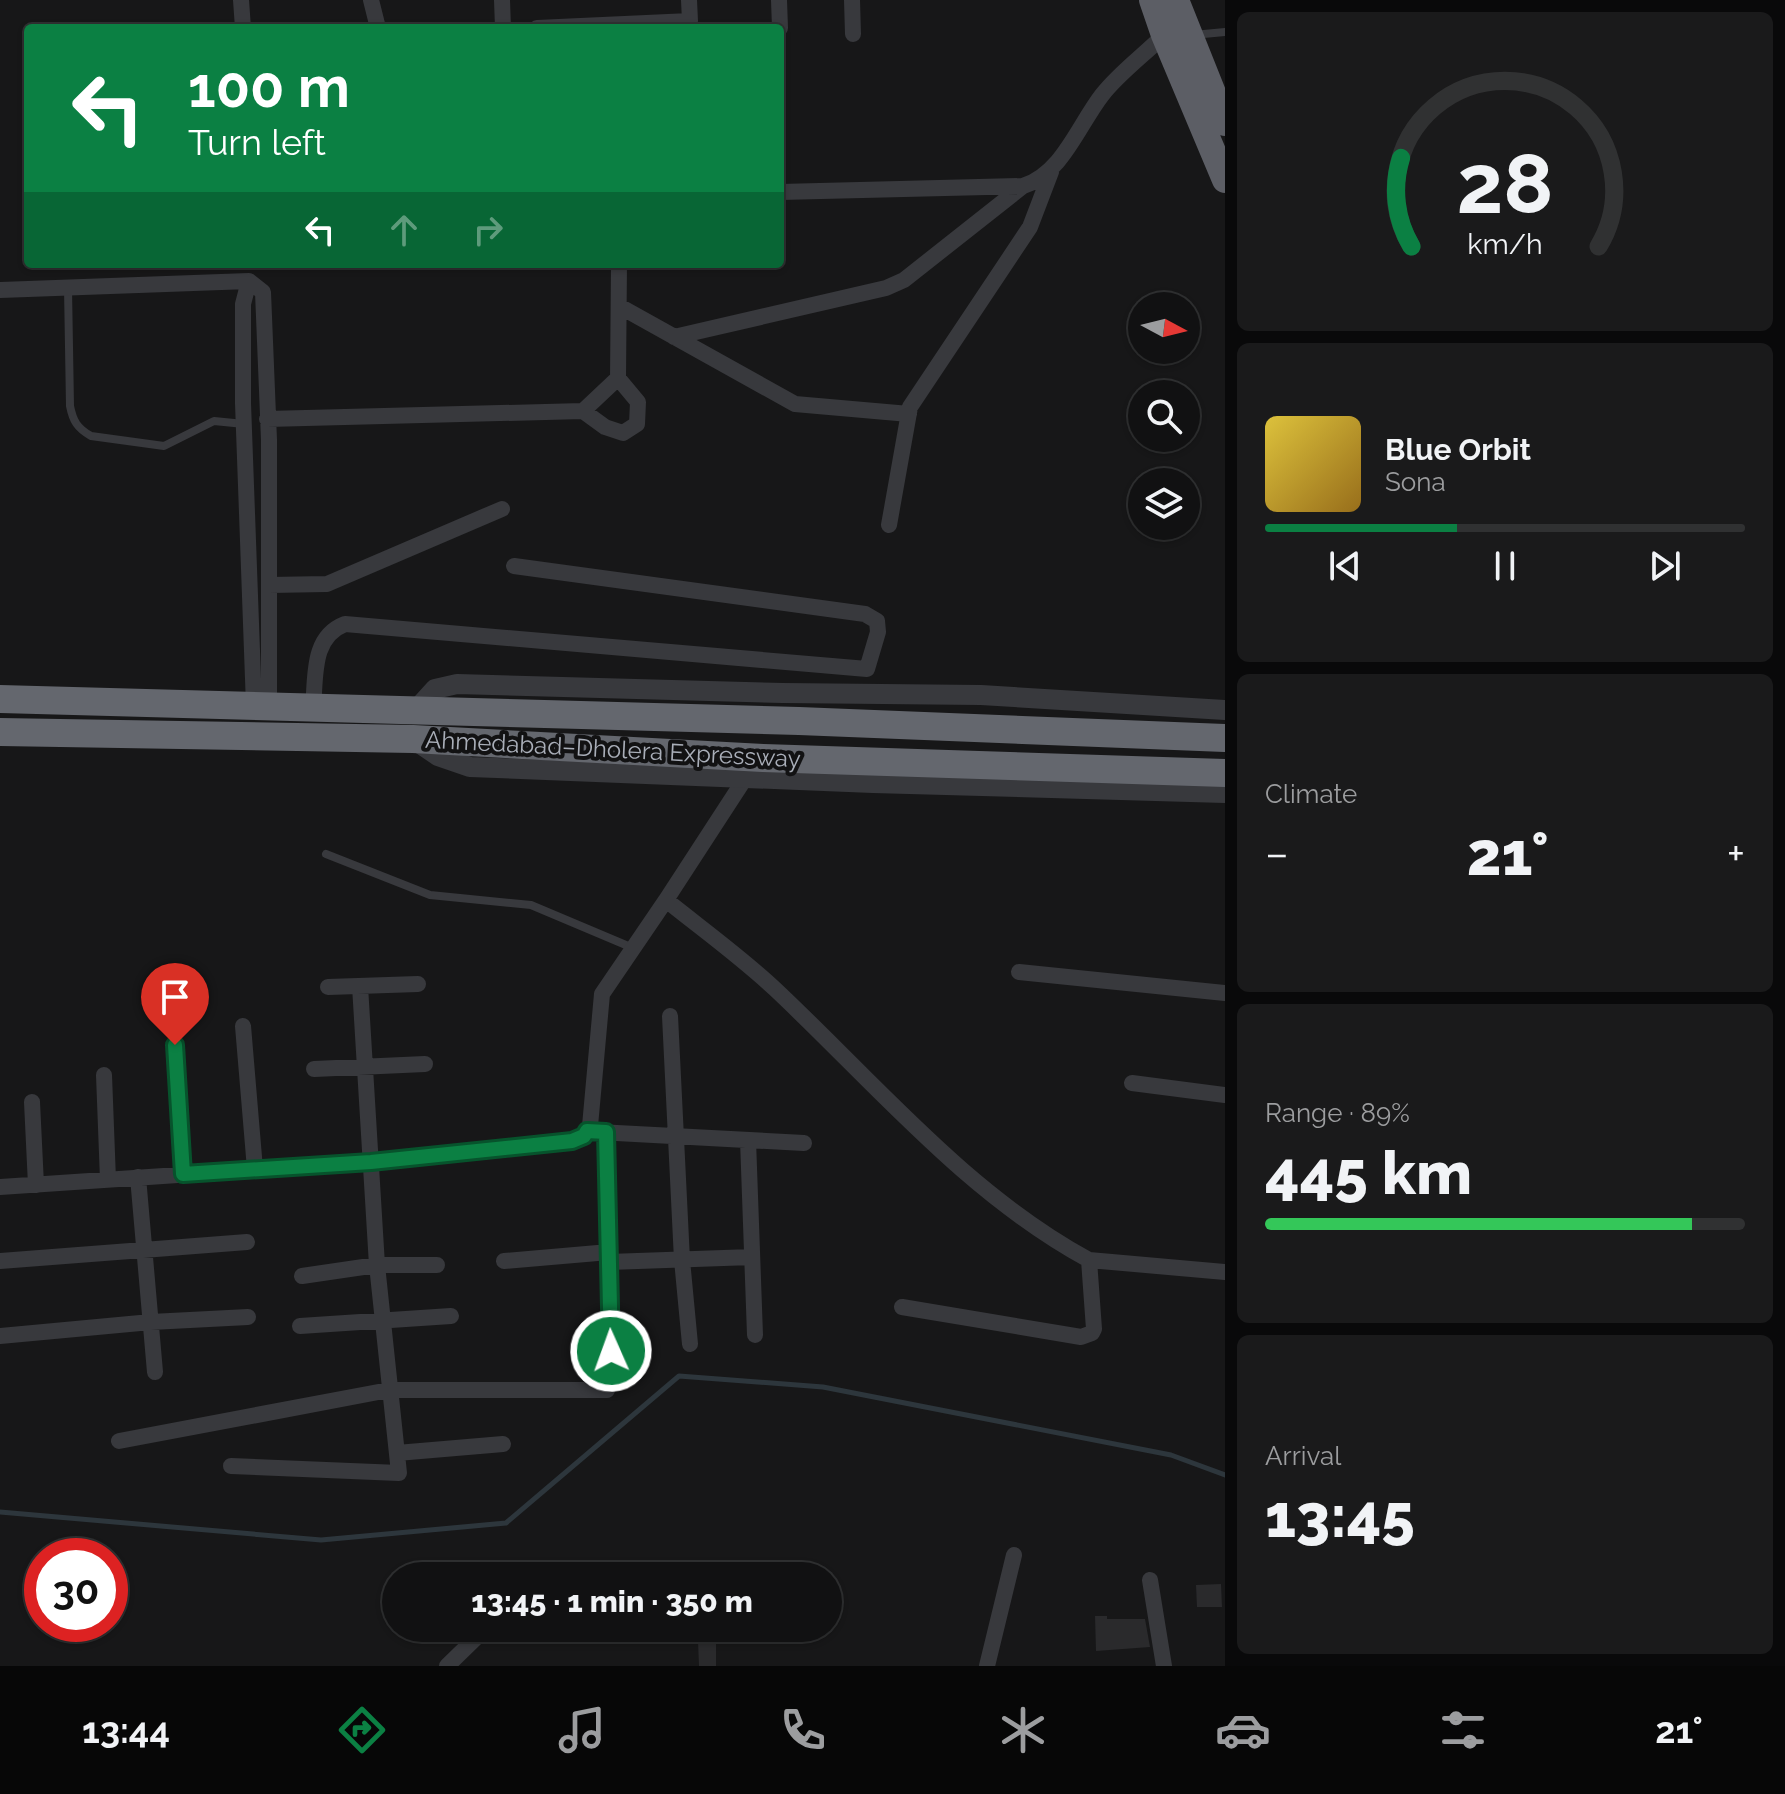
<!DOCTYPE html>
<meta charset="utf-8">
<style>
body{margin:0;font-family:Raleway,sans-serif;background:#1a1a1b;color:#f1f3f6;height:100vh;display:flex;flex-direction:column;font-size:30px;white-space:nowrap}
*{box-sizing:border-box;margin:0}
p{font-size:26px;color:#9c9d9f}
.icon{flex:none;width:44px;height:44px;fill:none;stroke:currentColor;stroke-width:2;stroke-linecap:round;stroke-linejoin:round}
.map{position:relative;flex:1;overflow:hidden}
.details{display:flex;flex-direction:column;gap:12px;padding:12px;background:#09090a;width:560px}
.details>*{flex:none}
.banner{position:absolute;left:24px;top:24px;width:760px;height:244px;border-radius:8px;box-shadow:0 2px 6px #0004,0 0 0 2px #303132;background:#0b8043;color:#fff;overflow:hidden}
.needle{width:52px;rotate:97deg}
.buttons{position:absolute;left:1128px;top:292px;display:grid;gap:16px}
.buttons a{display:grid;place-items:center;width:72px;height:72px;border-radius:50%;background:#111112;box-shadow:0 2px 6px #0004,0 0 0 2px #303132;font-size:40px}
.speed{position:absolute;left:24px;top:1538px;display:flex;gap:16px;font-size:40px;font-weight:700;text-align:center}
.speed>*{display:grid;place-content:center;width:104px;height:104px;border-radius:50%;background:#111112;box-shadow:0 2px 6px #0004,0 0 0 2px #303132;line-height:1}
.speed .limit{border:12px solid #d22;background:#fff;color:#111}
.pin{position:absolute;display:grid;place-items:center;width:68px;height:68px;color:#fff;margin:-82px -34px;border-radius:50% 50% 50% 0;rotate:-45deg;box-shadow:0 0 8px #0007}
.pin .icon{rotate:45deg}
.me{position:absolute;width:88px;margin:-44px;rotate:358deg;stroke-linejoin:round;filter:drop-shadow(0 0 6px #0008)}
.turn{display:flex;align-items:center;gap:28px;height:168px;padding:0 32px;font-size:36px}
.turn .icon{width:104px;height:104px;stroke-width:2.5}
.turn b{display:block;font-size:56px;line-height:68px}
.lanes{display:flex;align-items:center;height:76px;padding:0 32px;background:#0003;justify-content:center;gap:40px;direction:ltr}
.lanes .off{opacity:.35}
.big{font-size:60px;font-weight:800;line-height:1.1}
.details .widget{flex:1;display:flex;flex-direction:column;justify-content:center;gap:12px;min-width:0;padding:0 28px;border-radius:12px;background:#1a1a1b}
.details .dial{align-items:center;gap:0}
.dial svg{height:208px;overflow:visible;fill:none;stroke:#303132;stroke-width:7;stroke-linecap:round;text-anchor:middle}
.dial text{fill:#f1f3f6;stroke:none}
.song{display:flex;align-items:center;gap:24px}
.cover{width:96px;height:96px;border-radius:12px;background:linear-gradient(135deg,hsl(50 70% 55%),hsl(40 70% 35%))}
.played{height:8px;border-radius:4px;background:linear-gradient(90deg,#0b8043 40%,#303132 40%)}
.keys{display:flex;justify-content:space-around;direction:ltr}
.heat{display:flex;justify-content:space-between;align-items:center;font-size:44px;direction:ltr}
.charge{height:12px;border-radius:6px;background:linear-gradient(90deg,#34c759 89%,#303132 0)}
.trip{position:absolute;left:382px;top:1562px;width:460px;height:80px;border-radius:40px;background:#111112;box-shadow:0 2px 6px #0004,0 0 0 2px #303132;font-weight:800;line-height:80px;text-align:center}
.tabs{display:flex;height:128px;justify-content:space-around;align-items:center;background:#070707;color:#9c9d9f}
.tabs .icon{width:56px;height:56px}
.tabs .active{color:#0b8043}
.tabs b{font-size:36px;color:#f1f3f6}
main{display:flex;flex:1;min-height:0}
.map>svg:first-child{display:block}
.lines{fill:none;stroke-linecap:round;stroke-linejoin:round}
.stream{stroke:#2d363c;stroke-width:5}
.building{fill:#2a2a2c}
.service{stroke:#38393d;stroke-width:8}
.minor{stroke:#38393d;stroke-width:16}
.tertiary{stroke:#38393d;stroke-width:20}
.trunk{stroke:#5c5e65;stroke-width:26}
.motorway{stroke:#64676e;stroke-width:28}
.route-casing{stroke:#07532c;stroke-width:20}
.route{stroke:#0b8043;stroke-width:14}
.labels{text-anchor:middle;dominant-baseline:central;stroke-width:8;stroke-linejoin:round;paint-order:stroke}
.street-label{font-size:24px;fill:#a9aeb8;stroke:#121213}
</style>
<main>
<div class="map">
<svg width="1225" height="1666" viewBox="0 0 1225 1666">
<rect width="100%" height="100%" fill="#171718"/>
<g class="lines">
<path class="stream" d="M0,1512L321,1540L506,1523L679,1376L823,1387L1171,1455L1225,1475"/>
</g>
<path class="building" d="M1221,1584L1222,1607H1197L1196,1585Z
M1095,1616H1107V1619H1145L1150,1647L1096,1651Z
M716,1640V1666H699L698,1641Z"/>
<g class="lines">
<path class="service" d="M1193,35L1225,32
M68,288L70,406C73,421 77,428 91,436L164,446L214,421L244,424
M326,854L430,895L531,905L633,948"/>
<path class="minor" d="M241,0L243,28
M371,0L378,28
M502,0L503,28
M779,0L780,28
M852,0L853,34
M537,28L690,21L689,0
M780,192L1023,186C1062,174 1078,126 1102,95C1119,73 1144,55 1164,35
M249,281L243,304V403L254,706
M0,290L249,281L263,292L269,440V707
M619,306L795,404L909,414
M674,337L886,288L904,280L1023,186
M583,411L605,427L623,433L637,424L638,402L618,378
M267,419L583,411L618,378L619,264
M889,525L910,407L1030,227L1051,172
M269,585L327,584L502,509
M313,708C316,677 311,637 345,624L867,669L878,632L877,621L865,614L514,566
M666,900L746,777
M1019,972L1225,993
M328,987L418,984
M670,1016L682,1260L690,1344
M243,1026L255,1169
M175,1045L183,1174
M314,1069L425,1064
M104,1075L108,1180
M1132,1083L1225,1095
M32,1102L36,1185
M598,1132L804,1143
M748,1140L755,1335
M138,1177L155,1372
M0,1187L371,1162L572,1141L584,1136L590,1126L602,994L666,900C702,929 741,957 775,989C875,1083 967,1194 1089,1260L1094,1329L1092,1333L1081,1337L902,1307
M1089,1260L1225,1272
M0,1261L247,1242
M504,1261L609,1252
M609,1262L752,1257
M302,1276L377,1265H437
M300,1326L451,1316
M0,1336L151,1322L248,1317
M119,1441L389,1390H607L612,1380L606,1132
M397,1453L503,1444
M231,1466L399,1473L377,1265L360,986
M541,1576L545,1572
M1150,1580L1164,1666
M447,1666L486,1628
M987,1666L1014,1555"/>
<path class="tertiary" d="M415,711L435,689L457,684L783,693L981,695L1225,710
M413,739L438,756L470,767L873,783L1225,793"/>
<path class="trunk" d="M1152,0L1164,35L1225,180
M1176,0L1225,123"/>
<path class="motorway" d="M0,699L799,721L1225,738
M0,732L413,739L763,758L1225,773"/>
</g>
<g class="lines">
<g class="route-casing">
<path id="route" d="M175,1045L183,1174L371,1162L572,1141L584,1136L587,1131L606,1132L611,1351"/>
</g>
<use href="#route" class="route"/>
</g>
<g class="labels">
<g class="street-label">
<text transform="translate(613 749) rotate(3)">Ahmedabad–Dholera Expressway</text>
</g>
</g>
</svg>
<div class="buttons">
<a><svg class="needle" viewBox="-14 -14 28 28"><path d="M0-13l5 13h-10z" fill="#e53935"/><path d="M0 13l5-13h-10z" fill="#9c9d9f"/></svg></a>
<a><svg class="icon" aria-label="search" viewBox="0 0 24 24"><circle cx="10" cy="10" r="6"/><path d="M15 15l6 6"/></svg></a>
<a><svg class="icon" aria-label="layers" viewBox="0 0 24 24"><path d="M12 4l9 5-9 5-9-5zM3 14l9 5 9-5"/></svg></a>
</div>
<div class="speed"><div class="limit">30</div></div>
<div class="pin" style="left:175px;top:1045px;background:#d93025"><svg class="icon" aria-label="arrive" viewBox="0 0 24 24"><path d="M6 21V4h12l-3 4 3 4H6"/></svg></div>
<svg class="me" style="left:611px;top:1351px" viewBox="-20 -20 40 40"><circle r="17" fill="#0b8043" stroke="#fff" stroke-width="3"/><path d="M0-11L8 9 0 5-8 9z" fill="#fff"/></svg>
<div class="trip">13:45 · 1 min · 350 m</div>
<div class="banner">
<div class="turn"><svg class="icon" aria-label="left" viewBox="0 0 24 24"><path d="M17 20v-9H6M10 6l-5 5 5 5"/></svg><div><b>100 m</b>Turn left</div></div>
<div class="lanes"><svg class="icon" aria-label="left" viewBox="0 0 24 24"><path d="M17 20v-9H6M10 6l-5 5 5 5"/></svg><svg class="icon off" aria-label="ahead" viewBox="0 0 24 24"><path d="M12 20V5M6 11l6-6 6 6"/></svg><svg class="icon off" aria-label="right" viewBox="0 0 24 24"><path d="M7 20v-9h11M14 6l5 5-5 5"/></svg></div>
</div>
</div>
<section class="details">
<div class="widget dial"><svg viewBox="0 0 100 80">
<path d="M14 69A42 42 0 1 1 86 69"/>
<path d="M14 69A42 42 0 0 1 10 35" stroke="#0b8043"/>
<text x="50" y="56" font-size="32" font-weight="700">28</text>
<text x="50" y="72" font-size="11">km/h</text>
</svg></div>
<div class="widget">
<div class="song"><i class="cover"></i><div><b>Blue Orbit</b><p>Sona</p></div></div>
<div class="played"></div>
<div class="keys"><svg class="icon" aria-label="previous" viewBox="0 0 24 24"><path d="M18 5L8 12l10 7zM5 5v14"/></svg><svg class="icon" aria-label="pause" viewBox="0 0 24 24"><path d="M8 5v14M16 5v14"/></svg><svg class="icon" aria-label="next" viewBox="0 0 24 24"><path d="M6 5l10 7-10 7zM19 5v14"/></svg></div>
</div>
<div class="widget"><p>Climate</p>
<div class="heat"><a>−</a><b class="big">21°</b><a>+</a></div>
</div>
<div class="widget"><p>Range · 89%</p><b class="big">445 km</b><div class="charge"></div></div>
<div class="widget"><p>Arrival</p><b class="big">13:45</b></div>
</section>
</main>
<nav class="tabs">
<b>13:44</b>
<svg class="icon active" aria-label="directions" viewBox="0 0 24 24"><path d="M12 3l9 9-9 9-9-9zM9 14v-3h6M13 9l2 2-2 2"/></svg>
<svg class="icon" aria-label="music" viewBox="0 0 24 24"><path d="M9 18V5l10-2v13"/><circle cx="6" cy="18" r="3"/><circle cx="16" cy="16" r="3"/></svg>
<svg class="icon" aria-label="phone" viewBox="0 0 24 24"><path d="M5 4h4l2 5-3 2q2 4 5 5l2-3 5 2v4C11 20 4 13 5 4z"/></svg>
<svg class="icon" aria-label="climate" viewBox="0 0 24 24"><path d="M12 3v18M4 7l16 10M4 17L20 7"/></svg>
<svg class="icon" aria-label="car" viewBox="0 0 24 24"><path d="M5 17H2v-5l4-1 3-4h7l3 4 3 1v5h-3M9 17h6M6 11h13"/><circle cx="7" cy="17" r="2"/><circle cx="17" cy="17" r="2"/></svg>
<svg class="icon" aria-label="filters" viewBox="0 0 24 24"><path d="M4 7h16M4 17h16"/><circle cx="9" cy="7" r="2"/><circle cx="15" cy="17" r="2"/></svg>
<b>21°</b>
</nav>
